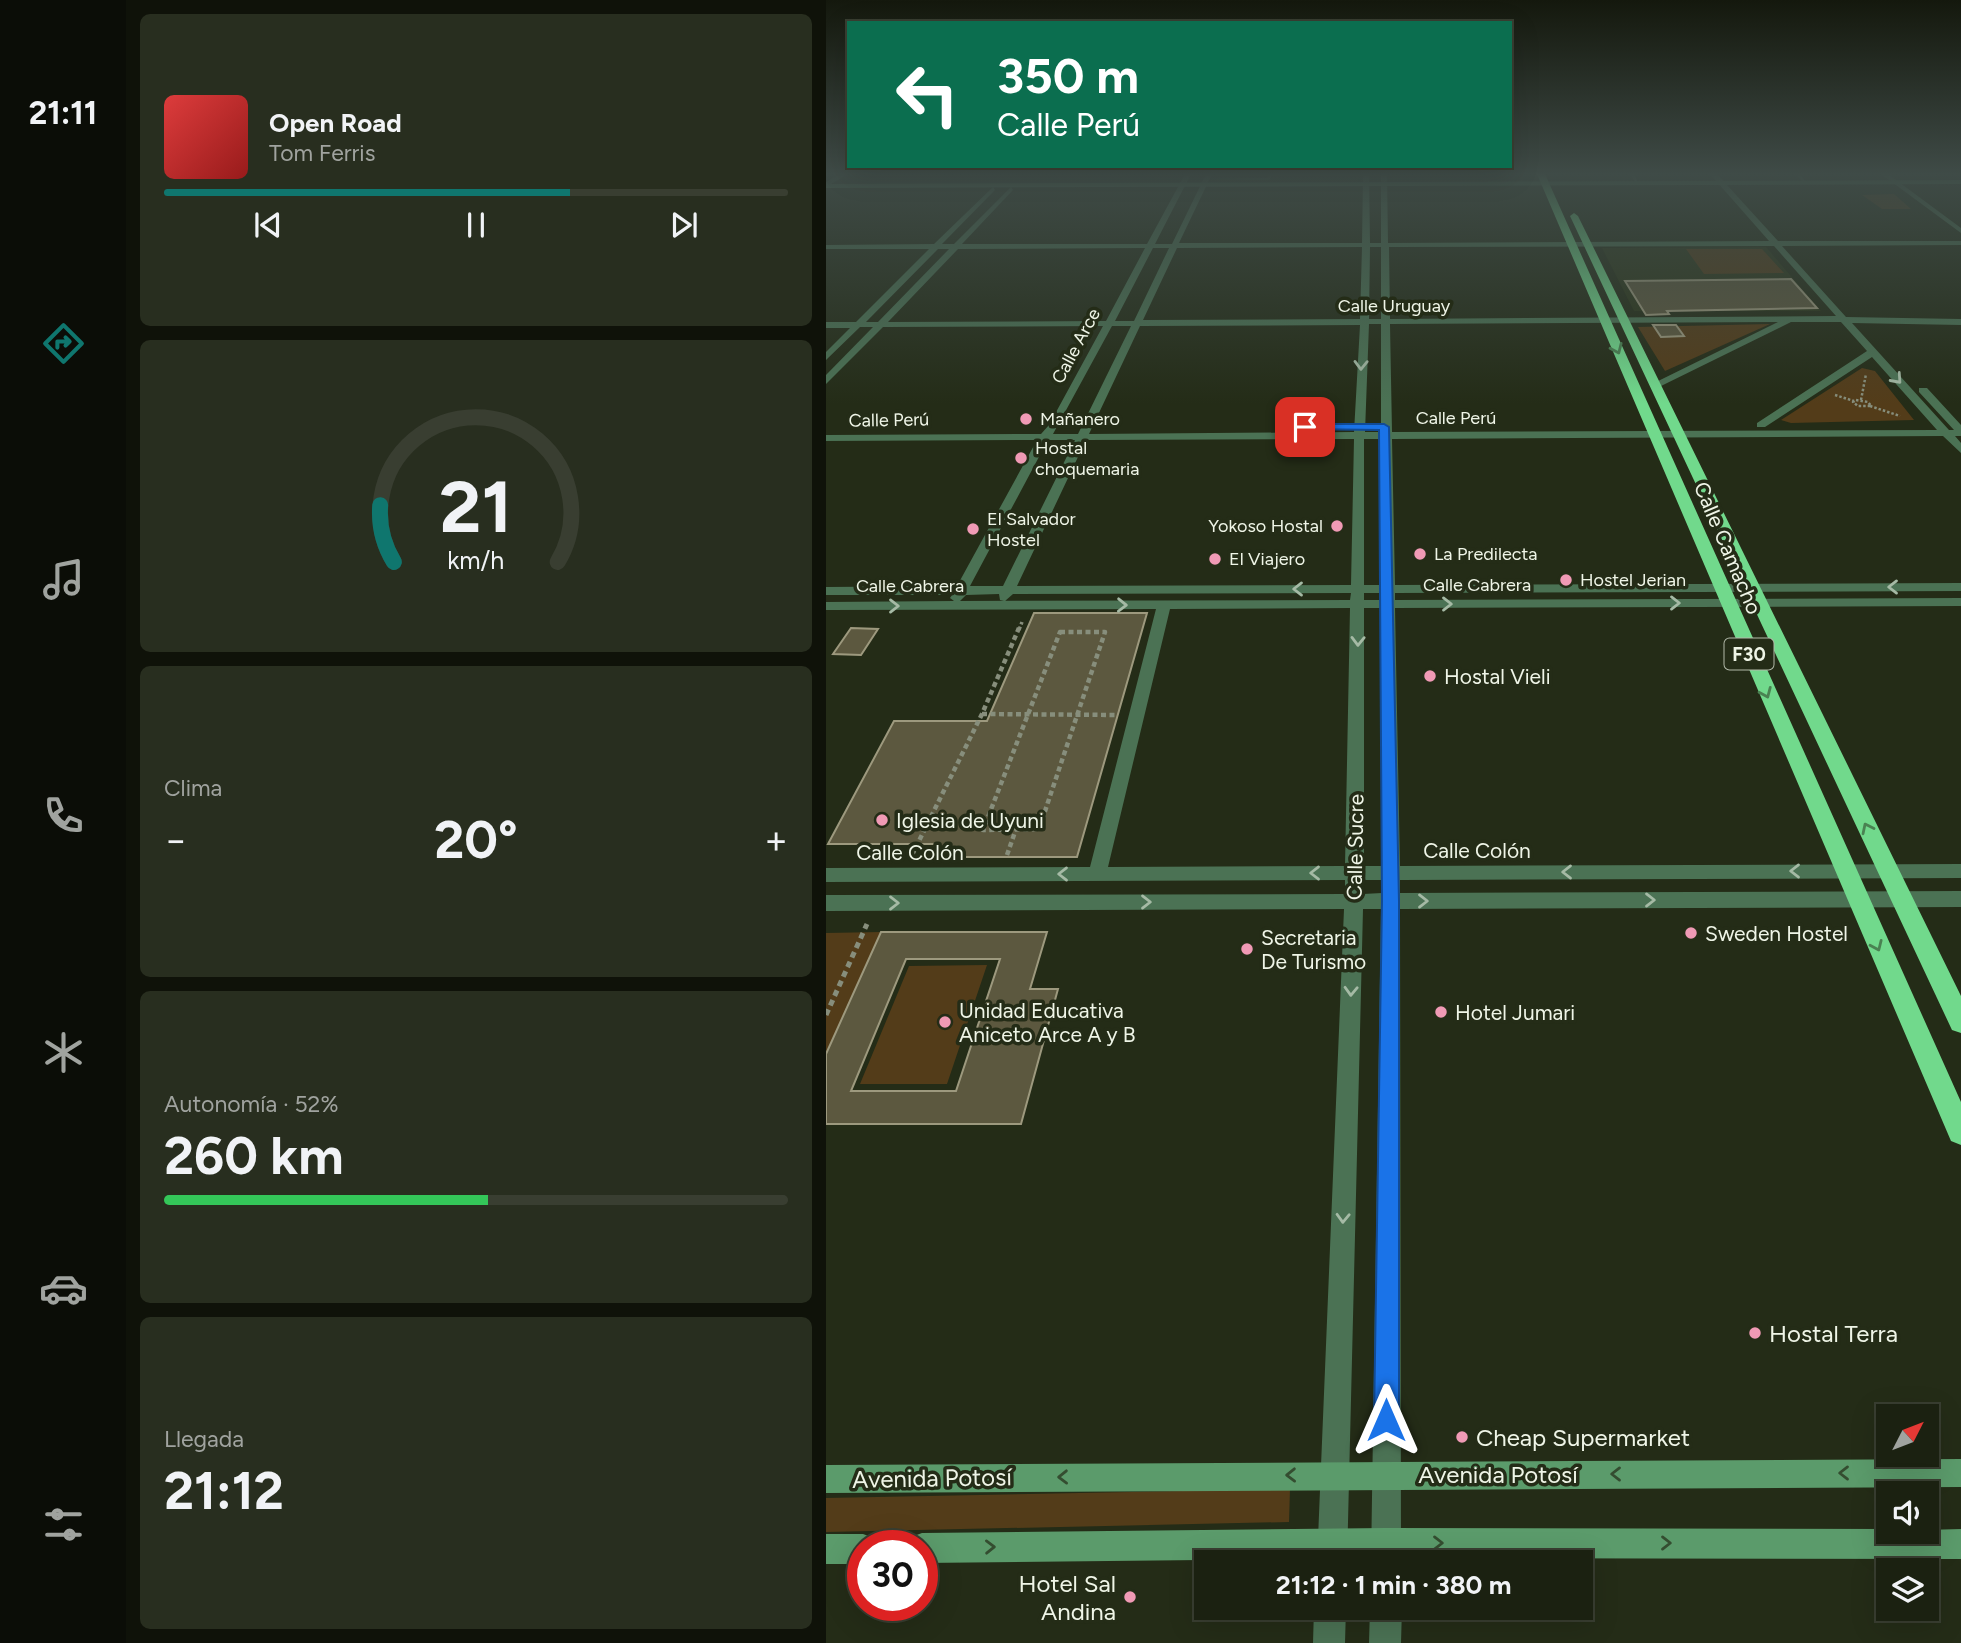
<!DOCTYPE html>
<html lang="es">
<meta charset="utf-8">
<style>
body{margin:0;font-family:Figtree,sans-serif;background:#282e1f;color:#f1f3f6;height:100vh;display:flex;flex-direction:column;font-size:26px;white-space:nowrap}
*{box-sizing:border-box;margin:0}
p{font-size:23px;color:#a0a39f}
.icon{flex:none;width:38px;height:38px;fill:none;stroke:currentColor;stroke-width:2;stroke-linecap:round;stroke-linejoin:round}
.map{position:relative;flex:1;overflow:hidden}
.sheet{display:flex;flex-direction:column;gap:14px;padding:14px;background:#0f1209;width:700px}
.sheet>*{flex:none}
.hud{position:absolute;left:21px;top:21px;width:665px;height:147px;border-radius:0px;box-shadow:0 7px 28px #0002,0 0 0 2px #393e31;background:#0b6e4f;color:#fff;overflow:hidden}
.needle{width:46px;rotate:48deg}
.buttons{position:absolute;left:1050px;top:1404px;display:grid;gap:14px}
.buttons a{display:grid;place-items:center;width:63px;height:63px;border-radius:0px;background:#1b2111;box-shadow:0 7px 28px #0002,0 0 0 2px #393e31;font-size:35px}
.speed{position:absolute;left:21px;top:1530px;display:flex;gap:14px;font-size:35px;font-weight:700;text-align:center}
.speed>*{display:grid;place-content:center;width:91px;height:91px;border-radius:50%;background:#1b2111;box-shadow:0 7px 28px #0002,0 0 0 2px #393e31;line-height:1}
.speed .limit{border:10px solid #d22;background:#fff;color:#111}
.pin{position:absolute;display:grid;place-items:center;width:60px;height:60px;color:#fff;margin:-30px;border-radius:14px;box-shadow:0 4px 10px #0006}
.me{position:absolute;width:77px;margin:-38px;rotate:0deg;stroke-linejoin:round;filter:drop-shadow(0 0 5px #0008)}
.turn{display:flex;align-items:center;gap:24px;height:147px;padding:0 35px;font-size:32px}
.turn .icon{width:91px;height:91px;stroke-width:2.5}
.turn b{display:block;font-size:49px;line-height:60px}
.big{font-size:52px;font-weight:700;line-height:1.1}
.sheet .card{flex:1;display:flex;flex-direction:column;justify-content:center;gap:10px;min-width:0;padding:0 24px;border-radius:10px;background:#282e1f}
.sheet .dial{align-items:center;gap:0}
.dial svg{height:182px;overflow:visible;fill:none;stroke:#393e31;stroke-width:7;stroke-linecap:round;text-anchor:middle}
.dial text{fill:#f1f3f6;stroke:none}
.song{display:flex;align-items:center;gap:21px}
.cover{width:84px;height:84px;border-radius:10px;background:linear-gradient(135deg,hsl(0 70% 55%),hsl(0 70% 35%))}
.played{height:7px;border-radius:4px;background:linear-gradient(90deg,#0f766e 65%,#393e31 65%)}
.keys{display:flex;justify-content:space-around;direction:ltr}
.heat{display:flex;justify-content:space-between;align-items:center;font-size:38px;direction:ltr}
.charge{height:10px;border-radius:5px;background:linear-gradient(90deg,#34c759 52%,#393e31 0)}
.trip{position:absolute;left:368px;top:1550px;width:399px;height:70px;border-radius:0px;background:#1b2111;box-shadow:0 7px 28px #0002,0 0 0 2px #393e31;font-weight:700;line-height:70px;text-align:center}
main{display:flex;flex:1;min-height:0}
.dock{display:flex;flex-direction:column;width:126px;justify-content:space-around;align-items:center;background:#0b0d07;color:#a0a39f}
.dock .icon{width:49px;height:49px}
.dock .on{color:#0f766e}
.dock b{font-size:32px;color:#f1f3f6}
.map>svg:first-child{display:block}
.built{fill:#2c361a}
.green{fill:#533c19}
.building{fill:#5c583f;stroke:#9d997e;stroke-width:2;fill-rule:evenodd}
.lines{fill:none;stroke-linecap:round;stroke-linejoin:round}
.path-far3{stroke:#878e7c;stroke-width:2.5;stroke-dasharray:2.5 2;stroke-linecap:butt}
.path-far2{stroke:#878e7c;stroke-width:3.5;stroke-dasharray:3.5 2.5;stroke-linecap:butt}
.path-far1{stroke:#878e7c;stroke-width:4.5;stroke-dasharray:5 3.5;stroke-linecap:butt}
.path{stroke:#878e7c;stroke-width:5;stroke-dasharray:6 4.5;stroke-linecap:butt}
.lane{fill:#4b7254;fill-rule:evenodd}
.street{fill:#4b7254;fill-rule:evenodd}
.secondary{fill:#5b9b6b;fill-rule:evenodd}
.highway{fill:#71d98c;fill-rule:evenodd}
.oneway{stroke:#4a8252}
.oneway2{stroke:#a5baa5}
.oneway3{stroke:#344d30}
.route{fill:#1a73e8;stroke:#114b97;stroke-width:2}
.poi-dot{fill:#f09ab5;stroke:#242c17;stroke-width:2.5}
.labels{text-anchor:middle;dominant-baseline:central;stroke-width:7;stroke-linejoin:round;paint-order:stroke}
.far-street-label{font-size:18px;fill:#eff5e7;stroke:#242c17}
.far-poi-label{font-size:18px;fill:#eff5e7;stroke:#242c17;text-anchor:start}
.shield{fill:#242c17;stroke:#b2b9a9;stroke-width:2}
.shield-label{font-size:19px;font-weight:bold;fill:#eff5e7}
.street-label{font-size:21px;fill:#eff5e7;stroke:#242c17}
.poi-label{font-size:21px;fill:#eff5e7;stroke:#242c17;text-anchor:start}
.near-poi-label{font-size:24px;fill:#eff5e7;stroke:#242c17;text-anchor:start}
.near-street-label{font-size:24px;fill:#eff5e7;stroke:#242c17}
</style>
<main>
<nav class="dock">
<b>21:11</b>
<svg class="icon on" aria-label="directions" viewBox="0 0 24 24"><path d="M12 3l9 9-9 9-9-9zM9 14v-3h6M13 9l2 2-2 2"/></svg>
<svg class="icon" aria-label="music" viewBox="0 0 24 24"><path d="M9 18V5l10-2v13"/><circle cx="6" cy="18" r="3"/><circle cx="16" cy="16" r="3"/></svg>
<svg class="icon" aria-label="phone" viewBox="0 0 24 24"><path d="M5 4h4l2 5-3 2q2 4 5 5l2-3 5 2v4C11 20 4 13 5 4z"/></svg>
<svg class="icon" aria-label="climate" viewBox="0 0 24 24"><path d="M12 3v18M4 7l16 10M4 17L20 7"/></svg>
<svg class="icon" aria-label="car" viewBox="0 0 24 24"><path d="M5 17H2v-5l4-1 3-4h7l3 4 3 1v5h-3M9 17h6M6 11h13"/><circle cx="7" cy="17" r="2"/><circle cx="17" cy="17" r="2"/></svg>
<svg class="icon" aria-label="filters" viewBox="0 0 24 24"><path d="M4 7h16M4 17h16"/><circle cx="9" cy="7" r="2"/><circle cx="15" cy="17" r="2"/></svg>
</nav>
<section class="sheet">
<div class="card">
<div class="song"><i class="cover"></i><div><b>Open Road</b><p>Tom Ferris</p></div></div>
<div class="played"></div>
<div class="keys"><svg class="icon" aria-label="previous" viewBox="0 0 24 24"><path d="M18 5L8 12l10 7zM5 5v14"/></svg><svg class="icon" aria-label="pause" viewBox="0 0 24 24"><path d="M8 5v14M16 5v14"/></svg><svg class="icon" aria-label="next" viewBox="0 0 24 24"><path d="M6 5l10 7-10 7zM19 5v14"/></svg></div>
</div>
<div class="card dial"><svg viewBox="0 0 100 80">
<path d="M14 69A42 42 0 1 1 86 69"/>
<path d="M14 69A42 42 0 0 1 8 44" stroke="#0f766e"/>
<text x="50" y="56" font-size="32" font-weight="700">21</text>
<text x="50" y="72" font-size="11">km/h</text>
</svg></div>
<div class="card"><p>Clima</p>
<div class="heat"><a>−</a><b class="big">20°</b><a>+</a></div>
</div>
<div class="card"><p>Autonomía · 52%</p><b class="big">260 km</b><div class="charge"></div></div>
<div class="card"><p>Llegada</p><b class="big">21:12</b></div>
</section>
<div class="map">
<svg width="1135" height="1643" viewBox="0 0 1135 1643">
<rect width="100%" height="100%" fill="#242c17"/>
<path class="built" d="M393,174H533L532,182H389Z
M940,247L995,311H808L776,248Z"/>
<path class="green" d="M1068,194L1085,209H1056L1036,195Z
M860,249H936L958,273L878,274Z
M944,324L839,371L812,327Z
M1036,368L1049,371L1088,420L965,423L955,420Z
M55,932L0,1054V933Z
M161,965L121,1084H34L83,966Z
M464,1489L463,1522L0,1532V1498Z"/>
<path class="building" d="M965,279L991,308L841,311L843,314L820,315L799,281Z
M827,325H850L858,336L835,337Z
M208,613H321L251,857H104L110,844H2L68,721H161Z
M25,628L52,629L35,655L7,654Z
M55,932H221L204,989H232L195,1124H0V1054ZM80,959H174L130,1091H25Z"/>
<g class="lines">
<path class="path-far3" d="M1009,395L1028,401
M1030,400L1042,402L1045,406H1032L1027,402Z
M1035,400L1040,374
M1044,406L1074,416"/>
<path class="path-far2" d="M193,630L196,622"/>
<path class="path-far1" d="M234,632H279L213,829L157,830Z
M156,714L292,715
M86,855L156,714L193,628
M181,855L190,829"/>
<path class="path" d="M0,1015L41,924"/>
<path class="lane" d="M443,174H447L443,180L379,179L442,178Z
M804,174H808L812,183H810Z
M970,174H974L980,183H978Z"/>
<path class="street" d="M14,174H22L0,187V182Z
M359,174H365L329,244H346L380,174H386L353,243H536L537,174H543L544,243H555V174H561L562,243L943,241L884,174H891L952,241H1135V245L956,246L1020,317L1135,319V325L1026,323L1123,430H1128L1093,392V388H1101L1135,425V436H1129L1135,443V453L1117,436L566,439L569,585L1135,583V591L569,593V600L1135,598V606L569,608L574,866L1135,864V878L574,880V893L1135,891V907L574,909L575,1563H545L555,909H537L521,1563H491L518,909L0,911V895L519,894V880L0,882V868L264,867L330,609L0,610V602L128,601L124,598L126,595H0V587L131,586L211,440L0,441V435L215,434L223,425L277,326L57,327L0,384V375L47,327H34L0,360V352L24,328H0V322H30L103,249H0V245L108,244L167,187L169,190L116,244H128L185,187L187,190L136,244H321ZM948,246L1010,316L564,319L563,247ZM536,247L534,319L317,320L351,248ZM544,247H555V319H543ZM319,248L280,321L62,322L132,249ZM327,248H343L308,321H289ZM112,249H123L52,322H40ZM952,322L824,385L833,387L965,322H1015L1041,351L931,423V427H939L1046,357L1111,430L566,432L564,324ZM543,324H555V432H539ZM534,325L528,432L263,434L314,326ZM286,326H305L252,434H227ZM528,439L525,585L191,586L260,440ZM538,439H555V585H538ZM222,440H249L177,586H144ZM525,593L524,600L134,601L140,595L173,594L174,600L179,601L187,594ZM538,593H555V600H538ZM524,608L519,866L282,867L344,609ZM538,608H555L556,866H538ZM537,880H556V893L537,894Z
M1055,174H1062L1135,228V233Z
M488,1608H520L519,1643H487Z
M544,1608H576L575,1643H543Z"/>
<path class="secondary" d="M1135,180V184L0,188V184Z
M1135,1459V1487L0,1493V1465Z
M560,1528L1062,1529V1531L1135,1529V1559L560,1558L96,1563V1545H82L85,1537L96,1533Z
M0,1534H37L48,1538L50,1545H37V1564H0Z"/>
<path class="highway" d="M711,174H719L1135,1102V1145L1125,1141Z
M748,213L752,216L1135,996V1033L1126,1030L744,216Z"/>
</g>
<defs><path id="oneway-chevron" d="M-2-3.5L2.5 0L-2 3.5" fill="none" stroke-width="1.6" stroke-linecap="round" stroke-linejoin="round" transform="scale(1.75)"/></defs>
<g class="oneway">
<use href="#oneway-chevron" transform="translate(791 349) rotate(66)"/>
<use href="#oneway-chevron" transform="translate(940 693) rotate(67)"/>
<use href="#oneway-chevron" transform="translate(1041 828) rotate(-116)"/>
<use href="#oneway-chevron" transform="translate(1051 946) rotate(66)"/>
</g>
<g class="oneway2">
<use href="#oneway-chevron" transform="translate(535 365) rotate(91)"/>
<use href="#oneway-chevron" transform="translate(1071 379) rotate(48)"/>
<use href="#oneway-chevron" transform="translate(1067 587) rotate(180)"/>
<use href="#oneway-chevron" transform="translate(472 589) rotate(180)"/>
<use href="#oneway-chevron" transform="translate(849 603)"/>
<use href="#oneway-chevron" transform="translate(621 604)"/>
<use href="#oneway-chevron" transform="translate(296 605) rotate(1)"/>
<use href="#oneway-chevron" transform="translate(68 606)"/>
<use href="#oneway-chevron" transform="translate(532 641) rotate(91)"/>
<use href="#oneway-chevron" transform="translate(969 871) rotate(180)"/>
<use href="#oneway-chevron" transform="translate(741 872) rotate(180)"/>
<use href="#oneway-chevron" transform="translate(489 873) rotate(180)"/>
<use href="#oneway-chevron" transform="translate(237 874) rotate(180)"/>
<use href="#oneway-chevron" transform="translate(824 900)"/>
<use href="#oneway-chevron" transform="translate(597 901)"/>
<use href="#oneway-chevron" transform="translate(320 902)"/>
<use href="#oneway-chevron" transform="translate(68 903)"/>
<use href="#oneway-chevron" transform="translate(525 991) rotate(92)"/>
<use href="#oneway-chevron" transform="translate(517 1218) rotate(92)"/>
</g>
<g class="oneway3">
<use href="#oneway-chevron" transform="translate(1018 1473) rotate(180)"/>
<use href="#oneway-chevron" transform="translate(790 1474) rotate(180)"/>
<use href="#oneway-chevron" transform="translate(465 1475) rotate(179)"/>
<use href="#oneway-chevron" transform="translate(237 1477) rotate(179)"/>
<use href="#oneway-chevron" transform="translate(612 1543)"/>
<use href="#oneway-chevron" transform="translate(840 1543)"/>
<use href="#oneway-chevron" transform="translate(164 1547) rotate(-1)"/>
</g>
<linearGradient id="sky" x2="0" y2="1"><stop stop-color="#14180d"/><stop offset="0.43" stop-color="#3f4b47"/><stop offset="1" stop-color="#3f4b47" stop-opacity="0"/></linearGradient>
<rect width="1135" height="404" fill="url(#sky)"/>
<path class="route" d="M479,424H558L563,427L573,901V1420L569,1429L560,1433L551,1429L548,1420L556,901L553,430L475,429Z"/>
<g class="poi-dot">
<circle cx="200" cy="419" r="7"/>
<circle cx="195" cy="458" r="7"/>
<circle cx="511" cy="526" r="7"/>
<circle cx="147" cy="529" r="7"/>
<circle cx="594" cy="554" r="7"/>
<circle cx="389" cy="559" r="7"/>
<circle cx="740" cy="580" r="7"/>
<circle cx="604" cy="676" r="7"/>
<circle cx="56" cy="820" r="7"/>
<circle cx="865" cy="933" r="7"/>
<circle cx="421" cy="949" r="7"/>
<circle cx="615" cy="1012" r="7"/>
<circle cx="119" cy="1022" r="7"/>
<circle cx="929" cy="1333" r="7"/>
<circle cx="636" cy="1437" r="7"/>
<circle cx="304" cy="1597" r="7"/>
</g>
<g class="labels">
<g class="far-street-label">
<text x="568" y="306">Calle Uruguay</text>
<text transform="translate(250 346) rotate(-62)">Calle Arce</text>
<text x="630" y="418">Calle Perú</text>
<text transform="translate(63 420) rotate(-1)">Calle Perú</text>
<text x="651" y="585">Calle Cabrera</text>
<text x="84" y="586">Calle Cabrera</text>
</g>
<g class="far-poi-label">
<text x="214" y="419">Mañanero</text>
<text x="209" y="448">Hostal<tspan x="209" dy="21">choquemaria</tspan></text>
<text x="161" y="519">El Salvador<tspan x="161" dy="21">Hostel</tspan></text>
<text x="497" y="526" text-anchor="end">Yokoso Hostal</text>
<text x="608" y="554">La Predilecta</text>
<text x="403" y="559">El Viajero</text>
<text x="754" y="580">Hostel Jerian</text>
</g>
<rect class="shield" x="898.5" y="638.5" width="49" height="31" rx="5"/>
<g class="shield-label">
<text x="923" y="654">F30</text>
</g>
<g class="street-label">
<text transform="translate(902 548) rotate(67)">Calle Camacho</text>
<text transform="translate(529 847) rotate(-89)">Calle Sucre</text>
<text x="651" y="850">Calle Colón</text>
<text x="84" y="852">Calle Colón</text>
</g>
<g class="poi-label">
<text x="618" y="676">Hostal Vieli</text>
<text x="70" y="820">Iglesia de Uyuni</text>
<text x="879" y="933">Sweden Hostel</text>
<text x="435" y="937">Secretaria<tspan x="435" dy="24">De Turismo</tspan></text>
<text x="133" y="1010">Unidad Educativa<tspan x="133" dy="24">Aniceto Arce A y B</tspan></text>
<text x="629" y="1012">Hotel Jumari</text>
</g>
<g class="near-poi-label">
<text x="943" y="1333">Hostal Terra</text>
<text x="650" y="1437">Cheap Supermarket</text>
<text x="290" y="1583" text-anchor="end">Hotel Sal<tspan x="290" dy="28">Andina</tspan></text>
</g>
<g class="near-street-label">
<text x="672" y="1474">Avenida Potosí</text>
<text transform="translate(106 1478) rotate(-1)">Avenida Potosí</text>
</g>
</g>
</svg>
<div class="buttons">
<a><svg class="needle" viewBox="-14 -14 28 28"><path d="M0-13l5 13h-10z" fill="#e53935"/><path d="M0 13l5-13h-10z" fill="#a0a39f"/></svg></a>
<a><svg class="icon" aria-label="sound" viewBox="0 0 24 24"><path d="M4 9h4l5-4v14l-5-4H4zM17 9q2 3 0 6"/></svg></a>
<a><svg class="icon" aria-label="layers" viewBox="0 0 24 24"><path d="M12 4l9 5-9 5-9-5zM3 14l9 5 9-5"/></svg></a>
</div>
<div class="speed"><div class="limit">30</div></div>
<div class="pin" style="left:479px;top:427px;background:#d93025"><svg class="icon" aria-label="arrive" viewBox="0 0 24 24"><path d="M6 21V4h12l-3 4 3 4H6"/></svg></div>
<svg class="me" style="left:560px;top:1420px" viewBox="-20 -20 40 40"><path d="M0-17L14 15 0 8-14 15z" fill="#1a73e8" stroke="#fff" stroke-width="4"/></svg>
<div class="trip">21:12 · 1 min · 380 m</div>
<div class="hud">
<div class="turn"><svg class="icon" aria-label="left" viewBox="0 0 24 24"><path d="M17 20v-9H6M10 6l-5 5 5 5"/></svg><div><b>350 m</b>Calle Perú</div></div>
</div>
</div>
</main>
